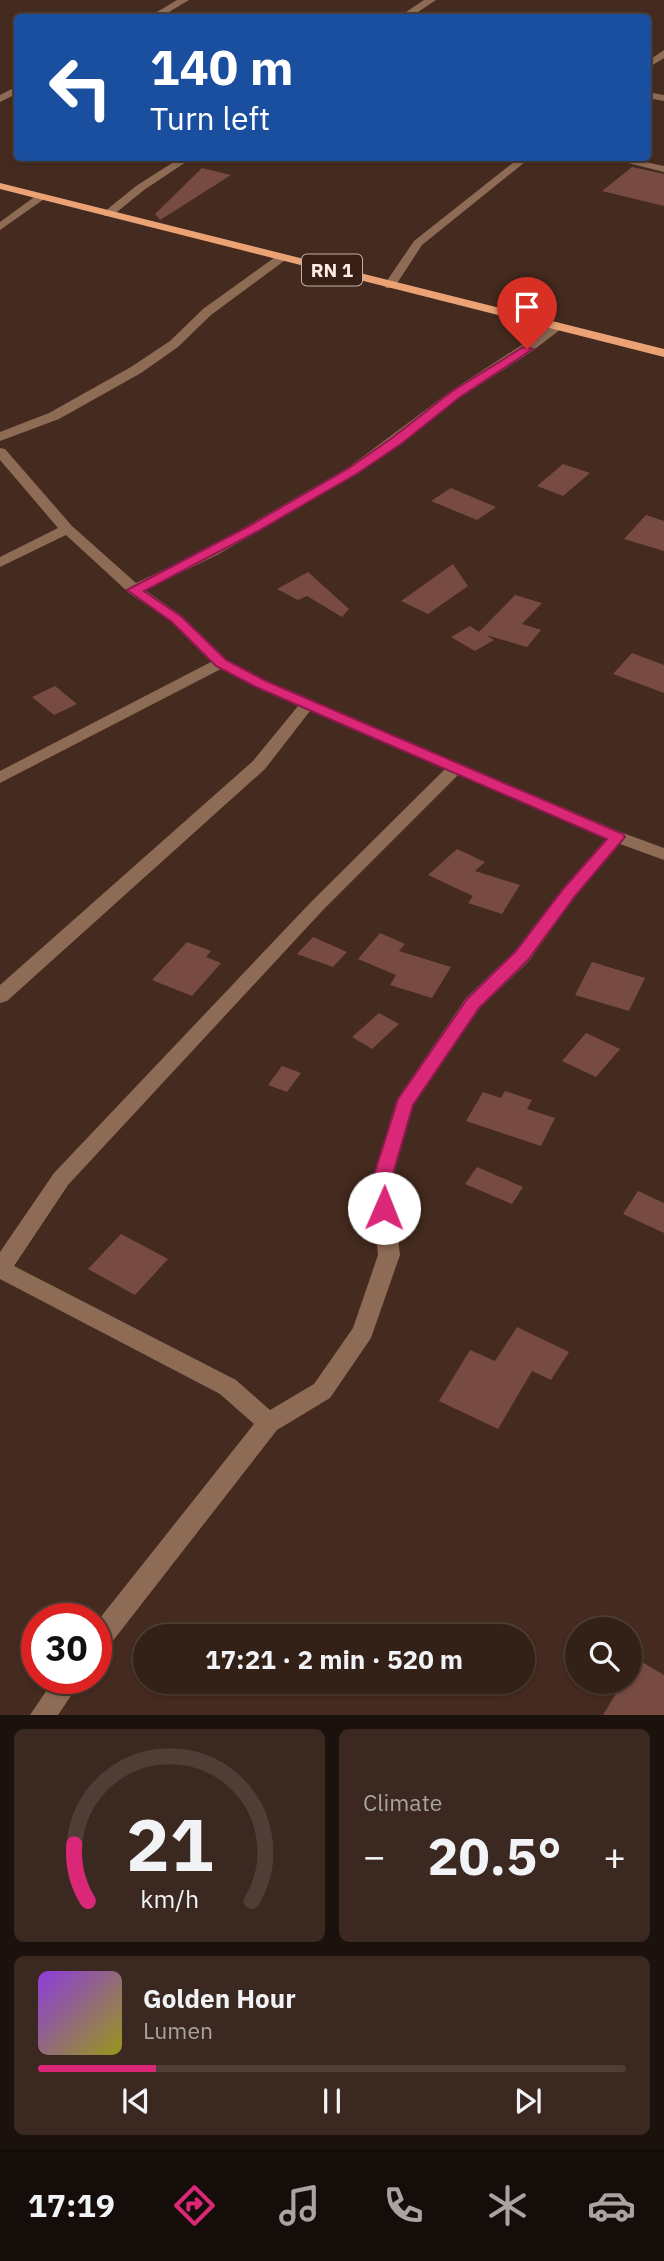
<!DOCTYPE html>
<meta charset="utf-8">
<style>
body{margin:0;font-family:"IBM Plex Sans",sans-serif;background:#3b2820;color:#f1f3f6;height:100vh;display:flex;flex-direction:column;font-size:26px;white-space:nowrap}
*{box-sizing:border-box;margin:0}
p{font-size:23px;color:#a9a3a1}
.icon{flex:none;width:38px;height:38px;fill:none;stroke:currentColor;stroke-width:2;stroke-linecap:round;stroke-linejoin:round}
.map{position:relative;height:1715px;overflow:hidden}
.panel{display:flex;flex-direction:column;gap:14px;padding:14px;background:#1c120d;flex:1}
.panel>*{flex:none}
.hud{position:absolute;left:14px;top:14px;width:637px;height:147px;border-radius:7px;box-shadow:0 2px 5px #0004,0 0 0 2px #4e3e36;background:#1a4fa0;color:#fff;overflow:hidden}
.fabs{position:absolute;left:565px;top:1617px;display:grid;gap:14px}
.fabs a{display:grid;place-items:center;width:77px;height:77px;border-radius:50%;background:#332017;box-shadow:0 2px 5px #0004,0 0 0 2px #4e3e36;font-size:35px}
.speed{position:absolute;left:21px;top:1603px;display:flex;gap:14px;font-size:35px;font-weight:700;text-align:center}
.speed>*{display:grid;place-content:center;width:91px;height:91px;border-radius:50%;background:#332017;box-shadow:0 2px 5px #0004,0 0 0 2px #4e3e36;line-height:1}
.speed .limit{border:10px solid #d22;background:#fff;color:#111}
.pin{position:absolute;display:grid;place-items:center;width:60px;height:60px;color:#fff;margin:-72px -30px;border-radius:50% 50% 50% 0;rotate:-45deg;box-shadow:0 0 7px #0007}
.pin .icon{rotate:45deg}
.me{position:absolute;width:77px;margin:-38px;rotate:1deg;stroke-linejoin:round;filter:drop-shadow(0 0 5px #0008)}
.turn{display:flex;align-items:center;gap:24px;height:147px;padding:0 21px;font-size:32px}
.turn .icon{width:91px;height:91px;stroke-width:2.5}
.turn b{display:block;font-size:49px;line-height:60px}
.big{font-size:52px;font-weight:700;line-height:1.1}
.panel .widget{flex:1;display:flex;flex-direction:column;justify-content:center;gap:10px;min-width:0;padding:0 24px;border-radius:10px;background:#3b2820}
.panel .dial{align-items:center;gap:0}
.dial svg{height:182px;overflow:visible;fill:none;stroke:#4e3e36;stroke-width:7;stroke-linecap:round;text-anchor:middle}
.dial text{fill:#f1f3f6;stroke:none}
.song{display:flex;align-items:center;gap:21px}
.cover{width:84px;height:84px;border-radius:10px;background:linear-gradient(135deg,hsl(270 70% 55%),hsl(60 70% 35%))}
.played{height:7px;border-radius:4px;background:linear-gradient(90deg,#db2777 20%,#4e3e36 20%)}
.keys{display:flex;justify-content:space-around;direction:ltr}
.heat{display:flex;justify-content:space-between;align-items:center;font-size:38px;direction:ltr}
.panel .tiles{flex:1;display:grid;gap:14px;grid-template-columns:1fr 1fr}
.widget:last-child{grid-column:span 2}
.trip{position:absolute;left:133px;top:1624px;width:402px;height:70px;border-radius:35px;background:#332017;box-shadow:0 2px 5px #0004,0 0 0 2px #4e3e36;font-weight:700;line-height:70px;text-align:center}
.dock{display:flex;height:112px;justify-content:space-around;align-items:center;background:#140d09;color:#a9a3a1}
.dock .icon{width:49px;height:49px}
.dock .on{color:#db2777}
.dock b{font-size:32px;color:#f1f3f6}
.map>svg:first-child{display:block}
.building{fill:#784b42}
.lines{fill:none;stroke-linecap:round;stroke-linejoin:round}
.minor{fill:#8e6b55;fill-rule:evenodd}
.major{fill:#eba375;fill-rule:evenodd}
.route{fill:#db2777;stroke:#8e194d;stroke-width:2}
.labels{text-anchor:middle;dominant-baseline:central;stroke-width:7;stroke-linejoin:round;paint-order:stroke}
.shield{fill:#392016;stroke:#c3afa7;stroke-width:2}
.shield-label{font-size:19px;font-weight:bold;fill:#feece5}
</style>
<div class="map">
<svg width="664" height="1715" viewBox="0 0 664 1715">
<rect width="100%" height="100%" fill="#442a1f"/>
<path class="building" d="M632,167L664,174V206L602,191Z
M202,168L231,175L160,220L155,214Z
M563,464L590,473L563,496L537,486Z
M451,488L496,507L477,520L431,501Z
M646,515L664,521V551L624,539Z
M453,564L468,586L428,614L401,601Z
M308,572L349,609L342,617L307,596L298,600L277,589Z
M515,595L542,603L522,624L541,630L527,647L486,635L494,640L475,651L451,637L470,626L479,632Z
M632,653L664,665V693L613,674Z
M55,686L77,704L54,715L32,697Z
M457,849L485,862L475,871L520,885L502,914L468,903L473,896L428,875Z
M380,933L405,944L399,951L451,967L432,998L390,985L396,975L358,959Z
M313,937L347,952L333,967L297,954Z
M187,942L211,951L206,957L221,963L192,996L152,980Z
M592,962L645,978L629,1011L575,995Z
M379,1013L399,1024L372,1049L352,1037Z
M586,1033L620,1049L596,1077L562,1061Z
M282,1066L301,1073L287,1092L268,1085Z
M505,1091L532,1100L527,1109L555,1118L541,1146L466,1121L483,1092L501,1098Z
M477,1167L523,1187L512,1204L465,1184Z
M638,1191L664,1203V1233L623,1214Z
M121,1234L168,1259L135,1295L88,1269Z
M517,1327L569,1352L551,1380L532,1371L498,1429L439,1401L470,1350L495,1361Z
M637,1659L664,1675V1715H603L623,1682H630V1670Z"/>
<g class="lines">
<path class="minor" d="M177,0H189L159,18H147Z
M424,0H436L409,18H397Z
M664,50V58L648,68V61Z
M18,86V93L0,102V95Z
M648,92L664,95V101L648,98Z
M180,158H192L144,190L112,216H104V212L136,186Z
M519,158H530L422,245L394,288H386L384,285L414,241Z
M608,158H626L664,166V172Z
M37,195L47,197L0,230V222Z
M278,255L288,258L211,315L178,347L141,373L59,419L0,441V432L49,413L131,367L170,341L203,309Z
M557,322L563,326L561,329L531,352L461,397L359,473L217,555L145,590L182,616L227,660L267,681L623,833L664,848V860L620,844L575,896L529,961L480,1008L413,1106L391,1184L400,1255L371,1338L330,1398L277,1430L105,1651L96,1655V1623L254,1424L220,1394L0,1279V1252L54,1173L311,902L445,769L310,711L265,769L7,1001L0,1003V985L253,761L298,706L221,669L0,783V771L211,662L172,622L129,593L66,535L0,567V557L58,528L0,460V448L5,449L72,526L136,583L207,549L349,467L451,391ZM458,775L606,839L563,888L515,951L466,998L397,1099L371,1184L378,1255L353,1328L314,1384L270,1410L236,1380L14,1266L68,1185L323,910Z
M55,1678H83L58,1715H30Z"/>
<path class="major" d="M0,183L664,349V357L0,189Z"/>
</g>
<path class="route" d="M523,347L533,349L460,397L401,444L358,473L258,531L144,591L182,617L226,660L266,681L623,834L625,837L575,896L528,960L479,1008L413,1105L390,1184L393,1208L390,1213L384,1215L377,1213L371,1184L398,1099L467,999L516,951L564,888L607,839L256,687L216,666L172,622L127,590L249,526L349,468L392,438L451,392Z"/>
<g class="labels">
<rect class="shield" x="302" y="254.5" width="60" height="31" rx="5"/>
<g class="shield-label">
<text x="332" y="270">RN 1</text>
</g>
</g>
</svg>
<div class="fabs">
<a><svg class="icon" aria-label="search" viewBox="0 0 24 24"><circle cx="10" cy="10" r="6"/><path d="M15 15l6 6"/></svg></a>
</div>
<div class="speed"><div class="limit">30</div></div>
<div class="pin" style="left:527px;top:349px;background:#d93025"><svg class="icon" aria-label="arrive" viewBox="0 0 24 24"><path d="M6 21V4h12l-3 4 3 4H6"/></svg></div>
<svg class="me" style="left:384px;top:1208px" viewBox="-20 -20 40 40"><circle r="19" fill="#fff"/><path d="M0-13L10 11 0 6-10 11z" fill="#db2777"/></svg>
<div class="trip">17:21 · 2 min · 520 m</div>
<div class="hud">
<div class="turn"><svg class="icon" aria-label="left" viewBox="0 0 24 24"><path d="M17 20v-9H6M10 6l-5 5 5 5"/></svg><div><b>140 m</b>Turn left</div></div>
</div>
</div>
<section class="panel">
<div class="tiles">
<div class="widget dial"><svg viewBox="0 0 100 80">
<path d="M14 69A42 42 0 1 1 86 69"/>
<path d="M14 69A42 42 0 0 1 8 44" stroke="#db2777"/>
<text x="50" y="56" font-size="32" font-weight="700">21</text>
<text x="50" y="72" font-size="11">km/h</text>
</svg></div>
<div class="widget"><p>Climate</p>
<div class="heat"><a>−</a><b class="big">20.5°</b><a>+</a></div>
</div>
<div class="widget">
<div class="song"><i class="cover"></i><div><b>Golden Hour</b><p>Lumen</p></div></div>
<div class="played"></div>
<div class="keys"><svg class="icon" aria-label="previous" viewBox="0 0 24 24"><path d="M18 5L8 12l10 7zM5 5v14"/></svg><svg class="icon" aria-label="pause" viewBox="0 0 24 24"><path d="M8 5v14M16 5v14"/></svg><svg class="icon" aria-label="next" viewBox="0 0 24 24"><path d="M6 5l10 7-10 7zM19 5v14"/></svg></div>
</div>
</div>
</section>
<nav class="dock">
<b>17:19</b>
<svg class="icon on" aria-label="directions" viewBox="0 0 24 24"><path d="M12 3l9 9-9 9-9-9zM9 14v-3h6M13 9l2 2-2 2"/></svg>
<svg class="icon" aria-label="music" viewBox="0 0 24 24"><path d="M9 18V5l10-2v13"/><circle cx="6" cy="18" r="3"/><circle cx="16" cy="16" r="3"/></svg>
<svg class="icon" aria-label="phone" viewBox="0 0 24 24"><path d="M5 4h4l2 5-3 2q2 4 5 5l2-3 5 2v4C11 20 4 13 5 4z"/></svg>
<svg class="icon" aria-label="climate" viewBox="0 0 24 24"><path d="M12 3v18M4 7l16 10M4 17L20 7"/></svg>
<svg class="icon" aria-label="car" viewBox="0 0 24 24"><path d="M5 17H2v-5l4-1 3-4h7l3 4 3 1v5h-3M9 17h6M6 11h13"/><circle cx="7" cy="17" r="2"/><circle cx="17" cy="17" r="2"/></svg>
</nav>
